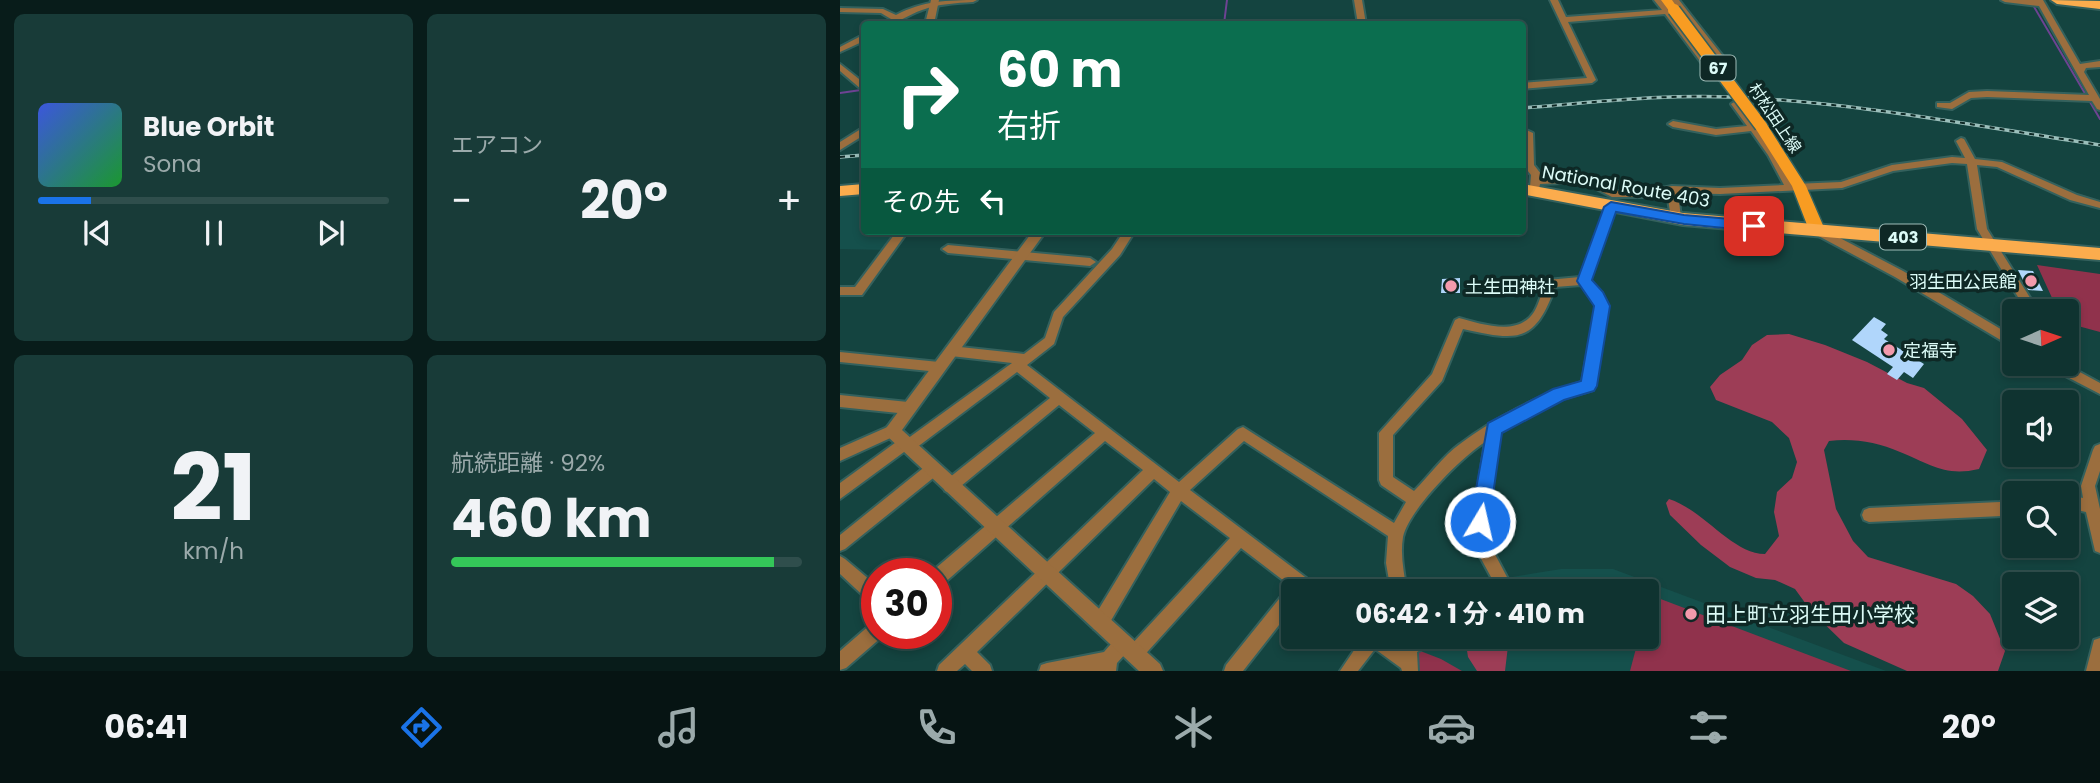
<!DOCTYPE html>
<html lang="ja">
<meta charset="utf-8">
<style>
body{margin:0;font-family:Poppins,"Noto Sans JP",sans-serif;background:#183b38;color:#f1f3f6;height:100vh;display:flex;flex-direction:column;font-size:26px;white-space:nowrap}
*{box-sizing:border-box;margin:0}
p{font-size:23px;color:#9baaab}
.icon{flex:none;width:38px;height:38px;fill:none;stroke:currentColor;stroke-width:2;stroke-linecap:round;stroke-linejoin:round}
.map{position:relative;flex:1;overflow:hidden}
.details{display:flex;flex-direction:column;gap:14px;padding:14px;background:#081c1a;width:840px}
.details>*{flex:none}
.guide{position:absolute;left:21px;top:21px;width:665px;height:214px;border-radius:7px;box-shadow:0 4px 10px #0003,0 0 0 2px #2f4e4c;background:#0b6e4f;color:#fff;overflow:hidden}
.needle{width:46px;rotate:87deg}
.fabs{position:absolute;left:1162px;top:299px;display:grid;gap:14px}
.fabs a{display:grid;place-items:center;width:77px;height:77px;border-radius:7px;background:#0f3330;box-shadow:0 4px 10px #0003,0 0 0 2px #2f4e4c;font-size:35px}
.speed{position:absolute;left:21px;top:558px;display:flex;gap:14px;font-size:35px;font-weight:700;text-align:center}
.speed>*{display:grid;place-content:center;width:91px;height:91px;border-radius:50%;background:#0f3330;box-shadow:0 4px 10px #0003,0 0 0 2px #2f4e4c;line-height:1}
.speed .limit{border:10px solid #d22;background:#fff;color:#111}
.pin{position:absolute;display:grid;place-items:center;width:60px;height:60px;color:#fff;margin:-30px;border-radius:14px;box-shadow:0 4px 10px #0006}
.me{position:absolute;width:77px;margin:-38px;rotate:9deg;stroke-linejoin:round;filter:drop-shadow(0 0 5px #0008)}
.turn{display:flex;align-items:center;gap:24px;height:147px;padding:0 21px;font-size:32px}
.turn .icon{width:91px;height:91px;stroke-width:2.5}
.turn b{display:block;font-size:49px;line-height:60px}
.then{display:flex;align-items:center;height:66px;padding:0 21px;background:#0003;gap:14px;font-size:26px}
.big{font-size:52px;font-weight:700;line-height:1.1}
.details .tile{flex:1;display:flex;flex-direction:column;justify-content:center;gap:10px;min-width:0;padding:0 24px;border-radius:10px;background:#183b38}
.details .dial{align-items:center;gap:0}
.dial b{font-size:91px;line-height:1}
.song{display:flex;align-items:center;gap:21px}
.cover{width:84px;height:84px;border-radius:10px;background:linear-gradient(135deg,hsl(230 70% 55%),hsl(130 70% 35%))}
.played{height:7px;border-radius:4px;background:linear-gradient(90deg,#1a73e8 15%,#2f4e4c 15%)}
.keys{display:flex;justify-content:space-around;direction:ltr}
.heat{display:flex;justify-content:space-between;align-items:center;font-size:38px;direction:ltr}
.charge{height:10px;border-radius:5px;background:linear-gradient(90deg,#34c759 92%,#2f4e4c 0)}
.details .tiles{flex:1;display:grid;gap:14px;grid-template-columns:repeat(2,1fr)}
.trip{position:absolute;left:441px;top:579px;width:378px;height:70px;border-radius:7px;background:#0f3330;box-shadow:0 4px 10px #0003,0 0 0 2px #2f4e4c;font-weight:700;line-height:70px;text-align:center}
.menu{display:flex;height:112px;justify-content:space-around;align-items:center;background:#061413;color:#9baaab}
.menu .icon{width:49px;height:49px}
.menu .active{color:#1a73e8}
.menu b{font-size:32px;color:#f1f3f6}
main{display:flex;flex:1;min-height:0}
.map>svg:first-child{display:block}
.built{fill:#15504c}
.green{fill:#90324c}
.forest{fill:#9d3d56}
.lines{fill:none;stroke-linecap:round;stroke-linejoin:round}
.stream{stroke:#6e4393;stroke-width:2}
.building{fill:#b0d6fb}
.minor-casing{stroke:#34615d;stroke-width:4}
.tertiary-casing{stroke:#34615d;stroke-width:4}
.primary-casing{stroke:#34615d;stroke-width:3}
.trunk-casing{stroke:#34615d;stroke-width:4}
.minor{fill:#9b6e3e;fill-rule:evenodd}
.tertiary{fill:#9b6e3e;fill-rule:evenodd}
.primary{fill:#f89c22;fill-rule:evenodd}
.trunk{fill:#fbac4d;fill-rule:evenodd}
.rail-casing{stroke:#9abeba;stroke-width:3.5}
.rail{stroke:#0e2825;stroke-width:2;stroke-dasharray:5;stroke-linecap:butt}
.primary-bridge-casing{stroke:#34615d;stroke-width:15;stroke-linecap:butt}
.primary-bridge{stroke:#f89c22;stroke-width:12}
.route{fill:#1a73e8;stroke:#114b97;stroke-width:2}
.poi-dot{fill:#f39aac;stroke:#0e2825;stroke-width:2.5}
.labels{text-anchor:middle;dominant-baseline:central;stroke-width:7;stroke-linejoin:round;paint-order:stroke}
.shield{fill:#0e2825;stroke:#9ebcb8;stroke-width:2}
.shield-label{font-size:16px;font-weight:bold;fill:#dcfbf7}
.far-street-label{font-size:16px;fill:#dcfbf7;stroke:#0e2825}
.street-label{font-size:18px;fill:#dcfbf7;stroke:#0e2825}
.poi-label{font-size:18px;fill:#dcfbf7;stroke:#0e2825;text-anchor:start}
.near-poi-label{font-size:21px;fill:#dcfbf7;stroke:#0e2825;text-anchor:start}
</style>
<main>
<section class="details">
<div class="tiles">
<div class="tile">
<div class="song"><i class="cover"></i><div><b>Blue Orbit</b><p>Sona</p></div></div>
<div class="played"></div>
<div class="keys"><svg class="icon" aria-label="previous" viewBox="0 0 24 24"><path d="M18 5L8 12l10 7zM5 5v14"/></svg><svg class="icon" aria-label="pause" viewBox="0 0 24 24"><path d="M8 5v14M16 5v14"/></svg><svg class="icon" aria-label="next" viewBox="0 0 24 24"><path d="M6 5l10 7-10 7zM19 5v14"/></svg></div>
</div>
<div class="tile"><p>エアコン</p>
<div class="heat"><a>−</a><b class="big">20°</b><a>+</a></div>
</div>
<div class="tile dial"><b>21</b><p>km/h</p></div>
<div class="tile"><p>航続距離 · 92%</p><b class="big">460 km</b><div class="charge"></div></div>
</div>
</section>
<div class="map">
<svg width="1260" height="671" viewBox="0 0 1260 671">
<rect width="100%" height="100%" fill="#144440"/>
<path class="built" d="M24,189V231H63L49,250L0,249V198L10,190Z
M721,569H773L1046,671H570V647L587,637H807V592L648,591L660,579Z"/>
<path class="green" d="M1197,265L1260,274V332L1227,323V312L1218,311Z
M810,595L1011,671H790L799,637H807V608Z
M570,647L601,659L622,671H570Z"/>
<path class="forest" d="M949,334L985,345L1027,362L1067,383L1084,388L1122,419L1147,450L1139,469C1105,477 1090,464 1060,452C1037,442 1013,438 989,441L984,450L996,509L1013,541L1028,557L1116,584L1133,596L1150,614L1165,651L1158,671H1067L1004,643L971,611L955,589L935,580L916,578L890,567L861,545L830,515L826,503L829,499C864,510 892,554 925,554L939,536L934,512L937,492L952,478L957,462L949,438L932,422L876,400L870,387L880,375L902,360L912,345L927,335Z
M625,637H666L668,646L665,671H637L628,657Z"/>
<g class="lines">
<path class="stream" d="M1190,0L1260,119
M384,24L387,0
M0,93L21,90L24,93"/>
</g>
<path class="building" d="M1178,270L1193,271L1203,291L1188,290Z
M620,278V293H601L602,279Z
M1034,317L1046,324L1041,330L1048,335L1044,339L1084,364L1073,378L1064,372L1057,380L1047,374L1053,367L1012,340Z"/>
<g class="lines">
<g class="minor-casing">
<path id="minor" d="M137,0L133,2C116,3 98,4 82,10C69,14 58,24 45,24L51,19L41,13L0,12V8L43,9L56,15C82,1 108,0 137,0Z
M514,0H522L526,24H518Z
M710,0H718L726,17L822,10L814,0H822L874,68L883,67L831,0H839L893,69L889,72L869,73L825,14L728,22L756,80L752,83L682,89V83L747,78Z
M1161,0H1203L1240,64L1260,61V67L1246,68L1244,72L1260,99V110L1257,109L1252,101L1147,97L1131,98L1112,109L1097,107V103H1110L1129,92L1147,91L1249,95L1199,6L1165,2Z
M21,36H24V41L0,52V47Z
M0,64L24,83V90L21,89L0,71Z
M896,101L899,102L936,152L954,184L1001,182L1052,165L1112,157L1125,158L1116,141L1121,138L1124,139L1135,159L1162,162L1237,195L1260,202V208L1230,200L1157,167L1137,165L1147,229L1199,312H1187L1137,229L1127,164L1112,163L1053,171L1002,188L880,194L838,193L841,218L836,222L831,218L827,193L807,197H772L743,182L700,184L699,189L695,190L690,187L691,175L684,166L682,128L693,133L694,165L701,174V178L745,176L774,191H807L832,186L880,188L944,185L928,155L911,131L876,135L833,127L828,124L833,121L876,129L907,126L891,104Z
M771,203L776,207L750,280L762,293L768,306L754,386L753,390L722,399L660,432L647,521L648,541L668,579L659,592H640L651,577L632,542L633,521L645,442C622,457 569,509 563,537C560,555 564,573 567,592H551L546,563L548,536L404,441L350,490L477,586L479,592H453V607L403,671H384L386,665L447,589L452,587L401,548L300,660L294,662L288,660L287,652L277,663L276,671H199L201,665L207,663L264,652L277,637L283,635L289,637L291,643L290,646L390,538L341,501L266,629L260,631L254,629L252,623L254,617L330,492L314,479L137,652L150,665L152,671H132L125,664L117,671H97L99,665L303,470L265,441L102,585L96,587V574L90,573L255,433L219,405L115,491L110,493L105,491L103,486L105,481L210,398L177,372L72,451L64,452L0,499V483L59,440L67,439L172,363L111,356L107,355L105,351L107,347L111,346L184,354L205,338L214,312L272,249L284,231H295L280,255L223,317L214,344L187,365L339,482L398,429L403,427L554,523L566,502L541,485L539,480V433L592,374L615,320L619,318C642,324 678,337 694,312C700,302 702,290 707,280L740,277L766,207ZM741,285L753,298L756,306L742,382C703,393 653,419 620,444C603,456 589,476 574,491L553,477V435L602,381L623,329C677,341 695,344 715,287Z
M977,226L1063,271L1174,337V348L1055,277L973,233L972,230Z
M57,231H68L22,295H0V287H15Z
M108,245L250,258L256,262L250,266L108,253L102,249Z
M0,352L99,362L103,363L105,367L103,371L99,372L0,362Z
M1208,364H1225L1260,383V394L1210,368Z
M0,395L68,402L73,404L75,408L73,412L68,414L0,407Z
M52,425L57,427L59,431L57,435L0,461V448Z
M1260,444V471L1255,486L1260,509V553L1255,551L1246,512L1227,508V494L1243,498L1241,486L1253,450L1255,446Z
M92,464L97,465L99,470L97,475L5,549L0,551V535L87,465Z
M1174,494V509L1162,516L1029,522L1024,520L1022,515L1024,510L1029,508L1160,502Z
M0,556L5,559L37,586V605L31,603L0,574Z
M37,622V634H44L43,636L6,668L0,670V651L31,624Z
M523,637H545L560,647V637H595L593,643L577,652L578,671H562L561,668L535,649L518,671H500Z
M1260,638V671H1246L1254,640Z"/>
</g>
<g class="tertiary-casing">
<path id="tertiary" d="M91,0H99L94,24H85Z
M24,127V135L0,150V142Z
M193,231H206L62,430L320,664L323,671H299L47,436L44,431Z"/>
</g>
<g class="primary-casing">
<path id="primary" d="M821,0H832L839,10L830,12Z
M921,122L926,123L966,186L985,230L982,234L977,235L969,230L952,186L914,126Z"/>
</g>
<g class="trunk-casing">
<path id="trunk" d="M1211,0L1260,1V9L1217,4Z
M24,184V194L0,196V186Z
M682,184L843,213L1260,248V260L843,225L682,194Z"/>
</g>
<use href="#minor" class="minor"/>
<use href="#tertiary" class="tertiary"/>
<use href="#primary" class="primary"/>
<use href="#trunk" class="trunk"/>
<g class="rail-casing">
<path id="rail" d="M682,108C751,103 820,94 890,97C1014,102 1137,126 1260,145
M0,157L24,155"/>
</g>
<use href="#rail" class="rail"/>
<g class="primary-bridge-casing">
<path id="primary-bridge" d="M834,10L921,126"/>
</g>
<use href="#primary-bridge" class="primary-bridge"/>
</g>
<path class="route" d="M771,202L844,215L914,221L921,226L914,231L844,224L776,212L752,280L763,292L770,306L757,386L754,391L724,400L662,433L649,522L647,528L640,531L633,528L630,522L648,423L713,389L741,381L754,306L737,281L764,207Z"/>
<g class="poi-dot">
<circle cx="1191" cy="281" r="7"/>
<circle cx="611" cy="286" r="7"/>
<circle cx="1049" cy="350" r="7"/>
<circle cx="851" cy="614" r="7"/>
</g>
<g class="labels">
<g class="shield">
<rect x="860.5" y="55.5" width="35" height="25" rx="5"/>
<rect x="1040" y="224.5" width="46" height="25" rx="5"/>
</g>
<g class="shield-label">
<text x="878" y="68">67</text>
<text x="1063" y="237">403</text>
</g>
<g class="far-street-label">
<text transform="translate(935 118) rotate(56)">村松田上線</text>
</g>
<g class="street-label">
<text transform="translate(786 186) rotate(10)">National Route 403</text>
</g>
<g class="poi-label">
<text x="1177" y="281" text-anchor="end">羽生田公民館</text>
<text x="625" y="286">土生田神社</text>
<text x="1063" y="350">定福寺</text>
</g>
<g class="near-poi-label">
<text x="865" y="614">田上町立羽生田小学校</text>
</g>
</g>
</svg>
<div class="fabs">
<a><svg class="needle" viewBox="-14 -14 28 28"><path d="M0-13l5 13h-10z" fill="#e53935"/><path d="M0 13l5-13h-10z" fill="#9baaab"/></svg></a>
<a><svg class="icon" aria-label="sound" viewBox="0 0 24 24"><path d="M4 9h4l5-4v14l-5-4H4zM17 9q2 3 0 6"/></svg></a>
<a><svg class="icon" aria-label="search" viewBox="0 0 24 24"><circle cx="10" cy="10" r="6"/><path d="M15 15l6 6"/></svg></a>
<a><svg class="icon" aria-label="layers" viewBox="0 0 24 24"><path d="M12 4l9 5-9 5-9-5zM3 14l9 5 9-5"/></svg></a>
</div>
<div class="speed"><div class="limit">30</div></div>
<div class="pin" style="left:914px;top:226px;background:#d93025"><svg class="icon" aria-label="arrive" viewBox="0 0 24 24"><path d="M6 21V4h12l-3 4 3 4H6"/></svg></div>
<svg class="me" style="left:640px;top:522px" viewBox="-20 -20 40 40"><circle r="17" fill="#1a73e8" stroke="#fff" stroke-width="3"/><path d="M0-11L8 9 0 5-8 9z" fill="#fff"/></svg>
<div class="trip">06:42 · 1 分 · 410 m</div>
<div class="guide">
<div class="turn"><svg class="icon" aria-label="right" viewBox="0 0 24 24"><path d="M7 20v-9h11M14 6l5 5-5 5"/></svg><div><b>60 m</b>右折</div></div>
<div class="then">その先<svg class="icon" aria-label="left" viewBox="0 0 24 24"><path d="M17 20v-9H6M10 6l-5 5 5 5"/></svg></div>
</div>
</div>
</main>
<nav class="menu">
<b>06:41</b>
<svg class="icon active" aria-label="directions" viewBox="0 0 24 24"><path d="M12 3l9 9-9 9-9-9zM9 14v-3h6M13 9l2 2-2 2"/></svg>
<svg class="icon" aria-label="music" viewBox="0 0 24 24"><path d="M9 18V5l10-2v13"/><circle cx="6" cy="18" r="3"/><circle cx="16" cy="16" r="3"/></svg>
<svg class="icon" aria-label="phone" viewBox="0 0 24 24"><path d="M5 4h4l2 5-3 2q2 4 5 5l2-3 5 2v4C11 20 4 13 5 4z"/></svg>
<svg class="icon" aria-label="climate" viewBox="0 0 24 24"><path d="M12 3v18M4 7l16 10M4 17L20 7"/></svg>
<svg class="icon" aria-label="car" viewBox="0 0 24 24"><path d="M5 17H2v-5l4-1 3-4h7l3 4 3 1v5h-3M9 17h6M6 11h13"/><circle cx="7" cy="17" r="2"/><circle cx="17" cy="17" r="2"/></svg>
<svg class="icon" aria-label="filters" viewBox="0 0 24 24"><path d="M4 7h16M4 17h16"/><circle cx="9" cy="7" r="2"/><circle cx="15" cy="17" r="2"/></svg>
<b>20°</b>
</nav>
